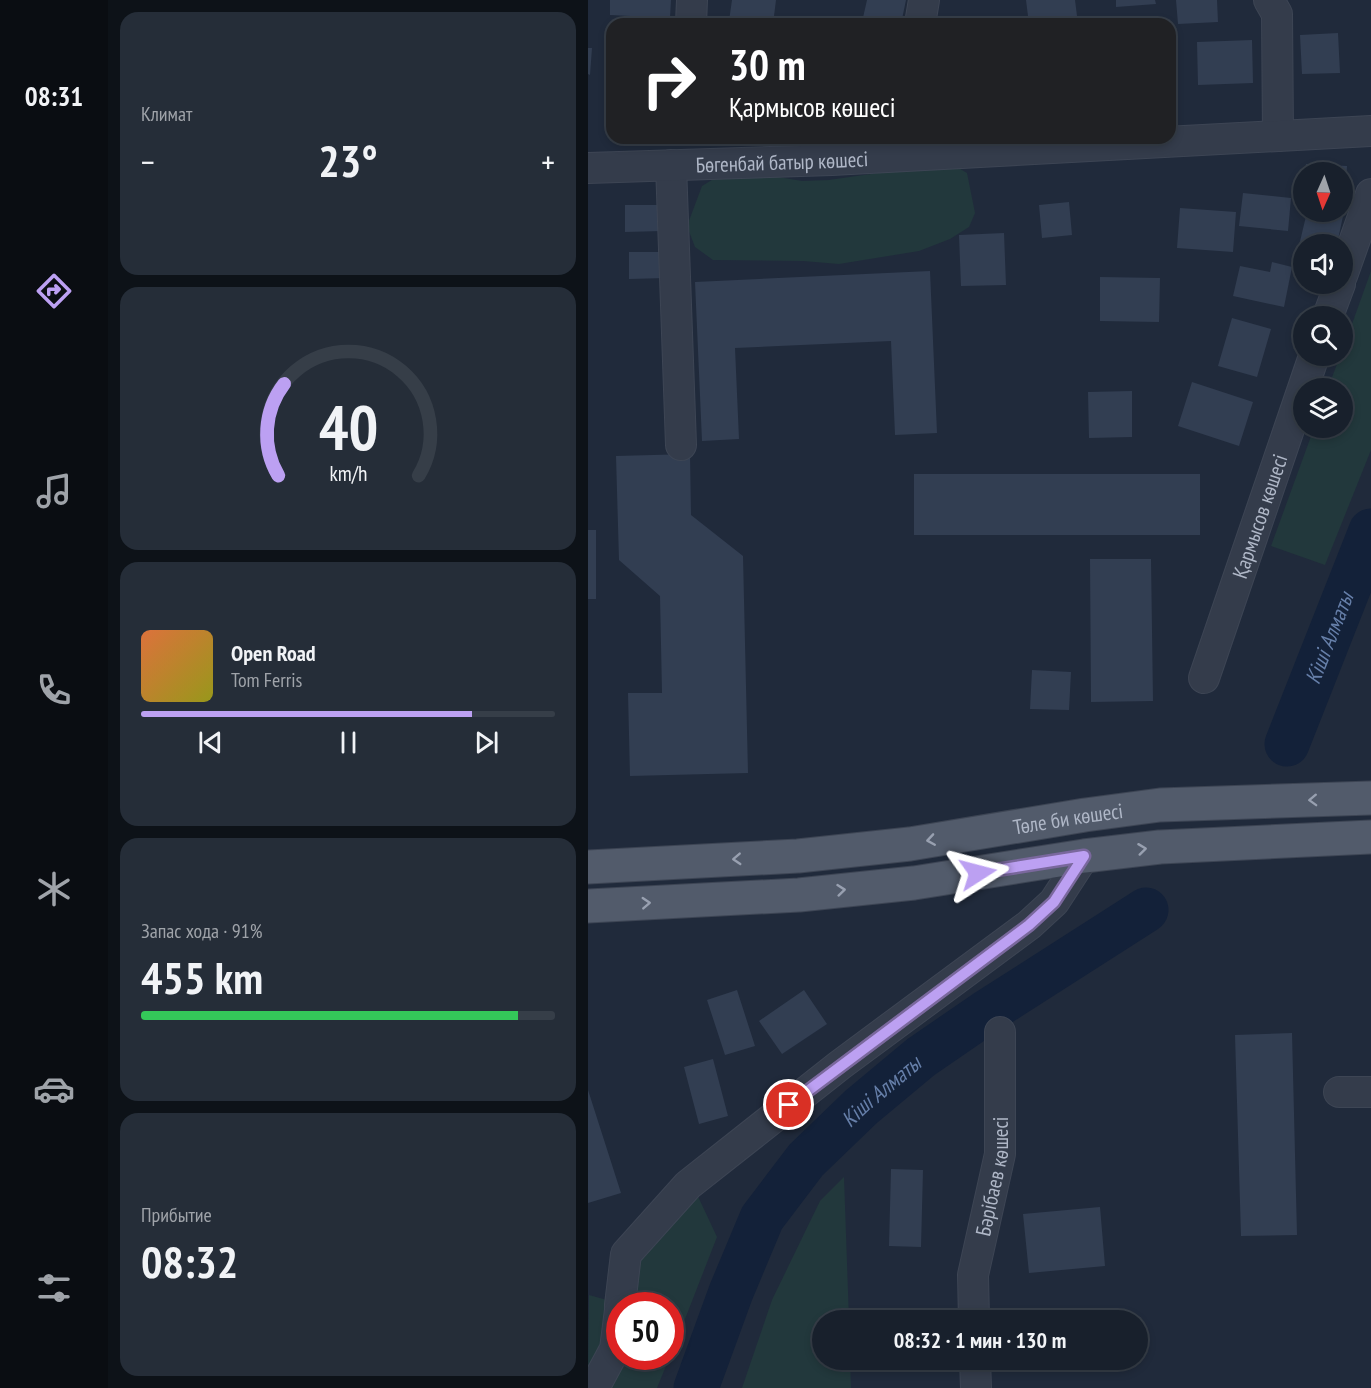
<!DOCTYPE html>
<html lang="ru">
<meta charset="utf-8">
<style>
body{margin:0;font-family:"PT Sans Narrow",sans-serif;background:#252d38;color:#f1f3f6;height:100vh;display:flex;flex-direction:column;font-size:22px;white-space:nowrap}
*{box-sizing:border-box;margin:0}
p{font-size:20px;color:#9fa3a9}
.icon{flex:none;width:33px;height:33px;fill:none;stroke:currentColor;stroke-width:2;stroke-linecap:round;stroke-linejoin:round}
.map{position:relative;flex:1;overflow:hidden}
.panel{display:flex;flex-direction:column;gap:12px;padding:12px;background:#0d1218;width:480px}
.panel>*{flex:none}
.guide{position:absolute;left:18px;top:18px;width:570px;height:126px;border-radius:18px;box-shadow:0 3px 9px #0003,0 0 0 2px #363e48;background:#202124;color:#fff;overflow:hidden}
.needle{width:39px;rotate:183deg}
.tools{position:absolute;left:705px;top:162px;display:grid;gap:12px}
.tools a{display:grid;place-items:center;width:60px;height:60px;border-radius:50%;background:#18202c;box-shadow:0 3px 9px #0003,0 0 0 2px #363e48;font-size:30px}
.speed{position:absolute;left:18px;top:1292px;display:flex;gap:12px;font-size:30px;font-weight:700;text-align:center}
.speed>*{display:grid;place-content:center;width:78px;height:78px;border-radius:50%;background:#18202c;box-shadow:0 3px 9px #0003,0 0 0 2px #363e48;line-height:1}
.speed .limit{border:9px solid #d22;background:#fff;color:#111}
.pin{position:absolute;display:grid;place-items:center;width:51px;height:51px;color:#fff;margin:-26px;border:3px solid #fff;border-radius:50%;box-shadow:0 2px 6px #0007}
.me{position:absolute;width:66px;margin:-33px;rotate:81deg;stroke-linejoin:round;filter:drop-shadow(0 0 4px #0008)}
.turn{display:flex;align-items:center;gap:21px;height:126px;padding:0 24px;font-size:27px}
.turn .icon{width:78px;height:78px;stroke-width:2.5}
.turn b{display:block;font-size:42px;line-height:51px}
.big{font-size:45px;font-weight:700;line-height:1.1}
.panel .widget{flex:1;display:flex;flex-direction:column;justify-content:center;gap:9px;min-width:0;padding:0 21px;border-radius:18px;background:#252d38}
.panel .dial{align-items:center;gap:0}
.dial svg{height:156px;overflow:visible;fill:none;stroke:#363e48;stroke-width:7;stroke-linecap:round;text-anchor:middle}
.dial text{fill:#f1f3f6;stroke:none}
.song{display:flex;align-items:center;gap:18px}
.cover{width:72px;height:72px;border-radius:9px;background:linear-gradient(135deg,hsl(20 70% 55%),hsl(60 70% 35%))}
.played{height:6px;border-radius:3px;background:linear-gradient(90deg,#bca0f2 80%,#363e48 80%)}
.keys{display:flex;justify-content:space-around;direction:ltr}
.heat{display:flex;justify-content:space-between;align-items:center;font-size:33px;direction:ltr}
.charge{height:9px;border-radius:4px;background:linear-gradient(90deg,#34c759 91%,#363e48 0)}
.trip{position:absolute;left:224px;top:1310px;width:336px;height:60px;border-radius:30px;background:#18202c;box-shadow:0 3px 9px #0003,0 0 0 2px #363e48;font-weight:700;line-height:60px;text-align:center}
main{display:flex;flex:1;min-height:0}
.tab-bar{display:flex;flex-direction:column;width:108px;justify-content:space-around;align-items:center;background:#0a0d12;color:#9fa3a9}
.tab-bar .icon{width:42px;height:42px}
.tab-bar .active{color:#bca0f2}
.tab-bar b{font-size:27px;color:#f1f3f6}
.map>svg:first-child{display:block}
.green{fill:#22383c}
.lines{fill:none;stroke-linecap:round;stroke-linejoin:round}
.river{stroke:#132139;stroke-width:45}
.building{fill:#323e52}
.minor-casing{stroke:#3d4554;stroke-width:32}
.major-casing{stroke:#3d4554;stroke-width:35}
.minor{stroke:#343c4b;stroke-width:30}
.major{stroke:#525b6b;stroke-width:33}
.oneway{stroke:#98a0b0}
.route-casing{stroke:#7a689d;stroke-width:15}
.route{stroke:#bca0f2;stroke-width:10}
.labels{text-anchor:middle;dominant-baseline:central;stroke-width:6;stroke-linejoin:round;paint-order:stroke}
.street-label{font-size:21px;fill:#afb7c7;stroke:#1a2130}
.water-label{font-size:22px;font-style:italic;fill:#667fa9;stroke:#1a2130}
</style>
<main>
<nav class="tab-bar">
<b>08:31</b>
<svg class="icon active" aria-label="directions" viewBox="0 0 24 24"><path d="M12 3l9 9-9 9-9-9zM9 14v-3h6M13 9l2 2-2 2"/></svg>
<svg class="icon" aria-label="music" viewBox="0 0 24 24"><path d="M9 18V5l10-2v13"/><circle cx="6" cy="18" r="3"/><circle cx="16" cy="16" r="3"/></svg>
<svg class="icon" aria-label="phone" viewBox="0 0 24 24"><path d="M5 4h4l2 5-3 2q2 4 5 5l2-3 5 2v4C11 20 4 13 5 4z"/></svg>
<svg class="icon" aria-label="climate" viewBox="0 0 24 24"><path d="M12 3v18M4 7l16 10M4 17L20 7"/></svg>
<svg class="icon" aria-label="car" viewBox="0 0 24 24"><path d="M5 17H2v-5l4-1 3-4h7l3 4 3 1v5h-3M9 17h6M6 11h13"/><circle cx="7" cy="17" r="2"/><circle cx="17" cy="17" r="2"/></svg>
<svg class="icon" aria-label="filters" viewBox="0 0 24 24"><path d="M4 7h16M4 17h16"/><circle cx="9" cy="7" r="2"/><circle cx="15" cy="17" r="2"/></svg>
</nav>
<section class="panel">
<div class="widget"><p>Климат</p>
<div class="heat"><a>−</a><b class="big">23°</b><a>+</a></div>
</div>
<div class="widget dial"><svg viewBox="0 0 100 80">
<path d="M14 69A42 42 0 1 1 86 69"/>
<path d="M14 69A42 42 0 0 1 17 22" stroke="#bca0f2"/>
<text x="50" y="56" font-size="32" font-weight="700">40</text>
<text x="50" y="72" font-size="11">km/h</text>
</svg></div>
<div class="widget">
<div class="song"><i class="cover"></i><div><b>Open Road</b><p>Tom Ferris</p></div></div>
<div class="played"></div>
<div class="keys"><svg class="icon" aria-label="previous" viewBox="0 0 24 24"><path d="M18 5L8 12l10 7zM5 5v14"/></svg><svg class="icon" aria-label="pause" viewBox="0 0 24 24"><path d="M8 5v14M16 5v14"/></svg><svg class="icon" aria-label="next" viewBox="0 0 24 24"><path d="M6 5l10 7-10 7zM19 5v14"/></svg></div>
</div>
<div class="widget"><p>Запас хода · 91%</p><b class="big">455 km</b><div class="charge"></div></div>
<div class="widget"><p>Прибытие</p><b class="big">08:32</b></div>
</section>
<div class="map">
<svg width="783" height="1388" viewBox="0 0 783 1388">
<rect width="100%" height="100%" fill="#202a3b"/>
<path class="green" d="M367,166L379,173L387,213L381,227L362,239L331,251L251,264L215,261L125,260L107,247L99,226L114,186L142,169L214,181L241,180L318,169Z
M783,271V450L737,565L683,546L726,428H754V388H740L752,356H754L755,349Z
M256,1177L261,1320H234V1359H262L263,1388H154L184,1300L232,1201Z
M107,1190L129,1237L83,1355L82,1305H42L49,1265Z
M1,1295L19,1300V1341L0,1376Z
M32,1356H82L69,1388H18Z"/>
<g class="lines">
<g class="river">
<path id="s1" d="M699,744L783,531"/>
<path id="s2" d="M108,1388L143,1292L174,1218L218,1160L273,1107L333,1057L397,1013L558,910"/>
</g>
</g>
<path class="building" d="M22,0H83L82,18L22,15Z
M144,0H188L185,24L141,21Z
M279,0H318L313,24H284L274,22Z
M438,0H487L490,24H441Z
M528,0H567L568,4L528,7Z
M588,0H629L630,22L590,24Z
M750,33L752,73L714,74L712,35Z
M664,40L665,83L610,85L609,42Z
M0,48H4L2,75L0,74Z
M718,164L759,166L757,195H754V172H717Z
M655,193L703,198L700,231L651,226Z
M481,202L484,235L454,238L451,205Z
M37,205H73L74,231L37,232Z
M754,206L757,207L749,244H716V256L709,254L719,212H754Z
M592,208L648,212L645,252L589,248Z
M416,233L418,285L373,286L371,235Z
M41,252H78V278L41,279Z
M684,262L704,267L696,307L645,296L652,266L682,272Z
M342,271L349,433L307,435L303,341L147,348L151,439L114,441L107,282Z
M512,277L572,278L571,322L512,321Z
M644,318L683,329L669,377L630,366Z
M604,382L665,402L651,446L590,426Z
M544,391V437L501,438L500,392Z
M102,454L103,515L155,556L160,773L42,776L40,693H74L72,596L31,560L28,456Z
M326,474H612V535H326Z
M0,530H8V599H0Z
M502,559H563L565,701L503,702Z
M444,670L483,672L481,710L442,709Z
M149,990L167,1046L137,1055L119,1000Z
M216,990L239,1024L194,1054L171,1021Z
M704,1033L709,1235L653,1236L647,1035Z
M125,1059L140,1116L111,1124L96,1067Z
M0,1090L33,1193L0,1203Z
M303,1169L335,1170L333,1247L301,1246Z
M512,1207L517,1266L441,1273L435,1214Z
M286,1315H329V1320H286Z"/>
<g class="lines">
<g class="minor-casing">
<g id="minor">
<path d="M681,0L689,14L690,136"/>
<path d="M103,24L104,0"/>
<path d="M332,24L336,0"/>
<path d="M83,165L93,445"/>
<path id="s3" d="M0,168L244,160L783,131"/>
<path d="M754,276L783,194"/>
<path d="M740,316L752,284"/>
<path id="s4" d="M616,678L726,356"/>
<path d="M751,1092H783"/>
<path d="M32,1305L38,1254L100,1185L252,1065L441,925L466,902L496,856"/>
<path id="s5" d="M386,1320L385,1275L412,1154V1032"/>
<path d="M387,1359L388,1388"/>
<path d="M6,1388L27,1349L32,1310"/>
</g>
</g>
<g class="major-casing">
<g id="major">
<path id="s6" d="M0,867L210,856L322,844L497,815L572,805L783,798"/>
<path d="M0,906L211,895L326,883L496,856L572,847L783,837"/>
</g>
</g>
<use href="#minor" class="minor"/>
<use href="#major" class="major"/>
</g>
<defs><path id="oneway-chevron" d="M-2-3.5L2.5 0L-2 3.5" fill="none" stroke-width="1.6" stroke-linecap="round" stroke-linejoin="round" transform="scale(1.5)"/></defs>
<g class="oneway">
<use href="#oneway-chevron" transform="translate(725 800) rotate(178)"/>
<use href="#oneway-chevron" transform="translate(343 840) rotate(171)"/>
<use href="#oneway-chevron" transform="translate(554 849) rotate(-7)"/>
<use href="#oneway-chevron" transform="translate(149 859) rotate(177)"/>
<use href="#oneway-chevron" transform="translate(253 890) rotate(-6)"/>
<use href="#oneway-chevron" transform="translate(58 903) rotate(-3)"/>
</g>
<g class="lines">
<g class="route-casing">
<path id="route" d="M201,1105L441,925L466,902L496,856L390,873"/>
</g>
<use href="#route" class="route"/>
</g>
<g class="labels">
<g class="street-label">
<text stroke="none"><textPath href="#s3" startOffset="194">Бөгенбай батыр көшесі</textPath></text>
<text stroke="none"><textPath href="#s4" startOffset="171">Қармысов көшесі</textPath></text>
<text stroke="none"><textPath href="#s6" startOffset="483">Төле би көшесі</textPath></text>
<text stroke="none"><textPath href="#s5" startOffset="146">Бәрібаев көшесі</textPath></text>
</g>
<g class="water-label">
<text stroke="none"><textPath href="#s1" startOffset="114">Кіші Алматы</textPath></text>
<text stroke="none"><textPath href="#s2" startOffset="357">Кіші Алматы</textPath></text>
</g>
</g>
</svg>
<div class="tools">
<a><svg class="needle" viewBox="-14 -14 28 28"><path d="M0-13l5 13h-10z" fill="#e53935"/><path d="M0 13l5-13h-10z" fill="#9fa3a9"/></svg></a>
<a><svg class="icon" aria-label="sound" viewBox="0 0 24 24"><path d="M4 9h4l5-4v14l-5-4H4zM17 9q2 3 0 6"/></svg></a>
<a><svg class="icon" aria-label="search" viewBox="0 0 24 24"><circle cx="10" cy="10" r="6"/><path d="M15 15l6 6"/></svg></a>
<a><svg class="icon" aria-label="layers" viewBox="0 0 24 24"><path d="M12 4l9 5-9 5-9-5zM3 14l9 5 9-5"/></svg></a>
</div>
<div class="speed"><div class="limit">50</div></div>
<div class="pin" style="left:201px;top:1105px;background:#d93025"><svg class="icon" aria-label="arrive" viewBox="0 0 24 24"><path d="M6 21V4h12l-3 4 3 4H6"/></svg></div>
<svg class="me" style="left:390px;top:873px" viewBox="-20 -20 40 40"><path d="M0-17L14 15 0 8-14 15z" fill="#bca0f2" stroke="#fff" stroke-width="4"/></svg>
<div class="trip">08:32 · 1 мин · 130 m</div>
<div class="guide">
<div class="turn"><svg class="icon" aria-label="right" viewBox="0 0 24 24"><path d="M7 20v-9h11M14 6l5 5-5 5"/></svg><div><b>30 m</b>Қармысов көшесі</div></div>
</div>
</div>
</main>
